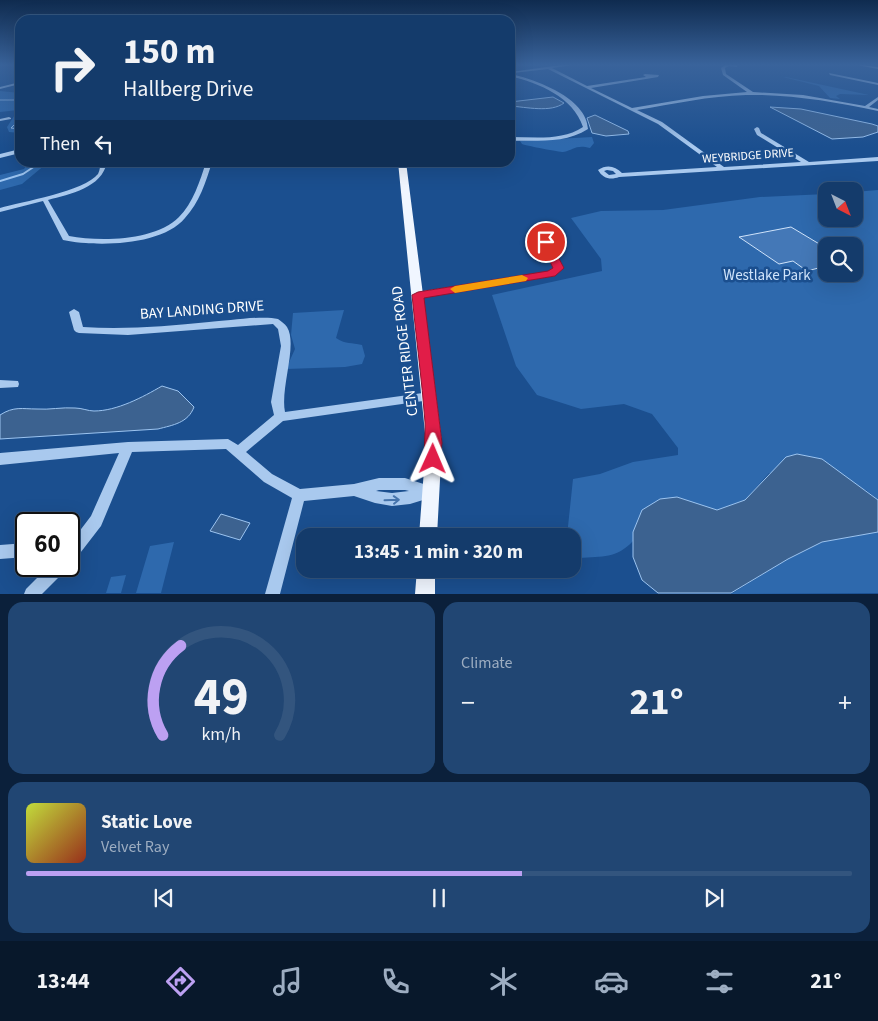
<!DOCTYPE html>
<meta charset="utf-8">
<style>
body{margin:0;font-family:"Source Sans 3",sans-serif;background:#214673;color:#f1f3f6;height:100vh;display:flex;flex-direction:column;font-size:19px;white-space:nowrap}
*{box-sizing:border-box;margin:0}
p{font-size:16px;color:#9dadc1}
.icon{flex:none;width:28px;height:28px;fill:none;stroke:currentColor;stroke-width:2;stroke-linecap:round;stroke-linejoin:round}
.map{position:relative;height:594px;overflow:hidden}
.details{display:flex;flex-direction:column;gap:8px;padding:8px;background:#0b203b;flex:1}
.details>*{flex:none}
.hud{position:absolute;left:15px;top:15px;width:500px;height:152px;border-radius:15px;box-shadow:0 5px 20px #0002,0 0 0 1px #33557e;background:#143b6b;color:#f1f3f6;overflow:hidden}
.needle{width:32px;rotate:138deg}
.controls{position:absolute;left:818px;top:182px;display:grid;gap:10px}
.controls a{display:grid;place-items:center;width:45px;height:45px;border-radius:10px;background:#143b6b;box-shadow:0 5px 20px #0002,0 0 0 1px #33557e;font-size:25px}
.speed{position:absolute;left:15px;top:512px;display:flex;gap:10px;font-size:25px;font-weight:700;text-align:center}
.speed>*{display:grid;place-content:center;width:65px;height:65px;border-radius:50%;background:#143b6b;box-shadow:0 5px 20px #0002,0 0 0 1px #33557e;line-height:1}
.speed .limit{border:2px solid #111;border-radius:8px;background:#fff;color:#111}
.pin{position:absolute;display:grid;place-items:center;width:42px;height:42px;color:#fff;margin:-21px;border:2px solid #fff;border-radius:50%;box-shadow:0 1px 5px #0007}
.me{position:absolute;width:55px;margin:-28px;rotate:1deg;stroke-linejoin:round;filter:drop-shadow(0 0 4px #0008)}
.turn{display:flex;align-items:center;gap:18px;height:105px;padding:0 25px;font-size:22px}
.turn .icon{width:65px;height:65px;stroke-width:2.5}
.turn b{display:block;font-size:35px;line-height:42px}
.then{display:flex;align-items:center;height:48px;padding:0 25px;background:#0003;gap:10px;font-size:19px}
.big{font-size:38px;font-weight:700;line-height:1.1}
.details .card{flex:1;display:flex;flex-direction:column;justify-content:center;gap:8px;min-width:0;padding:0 18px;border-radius:15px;background:#214673}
.details .dial{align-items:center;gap:0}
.dial svg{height:130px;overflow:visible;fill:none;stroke:#33557e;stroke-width:7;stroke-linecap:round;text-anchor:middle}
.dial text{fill:#f1f3f6;stroke:none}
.song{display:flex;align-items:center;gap:15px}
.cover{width:60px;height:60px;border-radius:8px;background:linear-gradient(135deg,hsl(70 70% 55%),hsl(10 70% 35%))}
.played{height:5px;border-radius:2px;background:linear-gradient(90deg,#bca0f2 60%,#33557e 60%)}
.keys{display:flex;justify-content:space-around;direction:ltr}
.heat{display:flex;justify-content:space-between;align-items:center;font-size:28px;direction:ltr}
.details .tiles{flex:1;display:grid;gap:8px;grid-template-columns:1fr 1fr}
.card:last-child{grid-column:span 2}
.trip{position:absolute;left:296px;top:528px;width:285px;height:50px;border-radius:15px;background:#143b6b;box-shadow:0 5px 20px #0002,0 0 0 1px #33557e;font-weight:700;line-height:50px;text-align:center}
.tabs{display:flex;height:80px;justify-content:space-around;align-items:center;background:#08182b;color:#9dadc1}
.tabs .icon{width:35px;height:35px}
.tabs .on{color:#bca0f2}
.tabs b{font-size:22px;color:#f1f3f6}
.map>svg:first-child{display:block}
.green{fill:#2e69ad;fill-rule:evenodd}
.water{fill:#3c6290;stroke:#9cc4f0}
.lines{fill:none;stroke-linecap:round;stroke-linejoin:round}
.stream-far1{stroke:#9cc4f0;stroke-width:1}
.stream{stroke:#9cc4f0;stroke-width:2}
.building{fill:#4478b7;stroke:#cfe3fa}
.minor{fill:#a9c9ee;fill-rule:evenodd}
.major{fill:#f0f6ff;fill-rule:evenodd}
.oneway{stroke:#4674ac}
.route{fill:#e11d48;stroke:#92132f}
.slow{fill:#f59e0b}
.labels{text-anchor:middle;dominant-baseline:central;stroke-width:5;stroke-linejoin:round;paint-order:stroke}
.far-street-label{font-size:12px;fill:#fff;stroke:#1b4f8f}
.park-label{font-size:15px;fill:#cfe3fa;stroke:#1b4f8f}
.street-label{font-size:15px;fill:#fff;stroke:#1b4f8f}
</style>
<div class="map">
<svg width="878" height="594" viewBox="0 0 878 594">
<rect width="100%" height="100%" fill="#1b4f8f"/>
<path class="green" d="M783,77H786L869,95L840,94L836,96L840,99L830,98L819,86Z
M0,91L20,93V133L9,132L7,127L18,110L0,112Z
M592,137L594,143L590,148C576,144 574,150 563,152C560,152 527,146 522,144L520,141Z
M29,162L46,163V164L22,184L0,190V175L24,169Z
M878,190V500L866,490L769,473L745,500L717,510L633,532V541C616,559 603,556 579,558L573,546L572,536H567L573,479L600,474L633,462L678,455V448L652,414L624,404L581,409L537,395L516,366L492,295L602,271L601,259L571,218L601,211L663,210L760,197L826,194V219H854V192ZM826,246H854V274H826Z
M344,310L336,338C347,345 351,342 362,345L365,356L362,364L345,367L286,369L295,349L291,335L293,313Z
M878,532V593L731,594L788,559L822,542Z
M174,542L161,593H136L150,546Z
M126,575L121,593H106L111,577Z"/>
<path class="water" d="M553,97L564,103C551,113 526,107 510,106V102Z
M770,107L801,109L872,124L878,126V132L863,137L832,139Z
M595,115L628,131L629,134L606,136L592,133L587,118Z
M162,386L178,391L194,407C188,423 173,425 158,429L0,439V415C14,406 22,409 37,409C49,410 62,407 75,408C82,408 88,411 94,411C117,411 143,397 162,386Z
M797,454L822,459L878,500V532L822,542L788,559L731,593H658L642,580L633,557V532L642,510L660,499L677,497L717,510L745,500L786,457Z
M221,514L250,523L240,540L210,531Z"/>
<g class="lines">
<path class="stream-far1" d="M0,100H20
M20,119L11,128L20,129
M33,167L40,162"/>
<path class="stream" d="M0,181L23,174L35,166"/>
</g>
<path class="building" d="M791,227L826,248V266L807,271L793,261L779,264L739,237Z"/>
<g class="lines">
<path class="minor" d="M567,64H579L552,68L587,86L646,77L643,75L645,74L659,75L658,77L591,88L632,108L703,96L747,92L723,75L721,68L725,65L721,64L737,65V67L729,66L725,68L726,74L753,92L803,95L865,106L878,97V100L869,107L878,109V111C835,102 790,94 746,95C709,96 673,104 637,110L662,122L724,167L801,162L757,135L754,129L757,127L759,128L761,133L809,162L878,157V161L619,177C611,180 603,179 598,170C607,164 615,166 622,173L717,167L658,124L548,69L513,73L511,72ZM607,170L613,171L616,174L609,175L604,171Z
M829,73L878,83V85L830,75Z
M510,74C535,79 587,98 588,129C565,144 536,140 510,141V137C535,137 562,141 583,127C573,97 539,83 510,76Z
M20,82V84L0,89V87Z
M9,117L11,118V119L0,121V119Z
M20,149V153L0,158V154Z
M101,162H107C102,188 70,194 48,200L69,236C100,242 155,241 179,217C193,203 200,181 206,162H212C206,182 199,203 185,218C162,246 96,247 63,240L43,201L0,212V208C21,202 85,191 98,174C100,170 100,166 101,162Z
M536,227H542L543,229L563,268L554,276L417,298L413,295L417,292L549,272L555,267L535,229Z
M74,309L79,312L83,327C125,330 167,326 209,322C227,321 263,315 278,319C281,321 285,324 287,327C298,345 280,388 285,412L430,392L434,393L435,396L434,399L430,400L283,421L246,452L272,474L300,489L354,484L379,478H405L436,488L437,492L436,496L410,504L392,506L375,503L354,496L304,501L280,594H265L292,498L264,482L226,449L132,452L101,526L74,561L69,563V545L91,516L119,453L0,465V453L128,442L228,439L238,445L274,415L271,402L281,346L278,329L273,324L128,335L79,333L76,332L74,330L69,312ZM379,490H405L409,491L392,493L376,491Z
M0,380L18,381L19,384L18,387L0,388Z
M26,543V557L0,559V545Z
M49,566H67L65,571L42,594H24L26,589Z"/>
<path class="major" d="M855,64L878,67V69L857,65Z
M398,162H406L442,443L437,536H419L426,443Z
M417,569H435V594H415Z"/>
</g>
<defs><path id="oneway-shaft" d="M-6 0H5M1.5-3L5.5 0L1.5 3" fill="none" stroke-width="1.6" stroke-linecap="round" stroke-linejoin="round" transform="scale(1.25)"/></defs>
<use class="oneway" href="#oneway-shaft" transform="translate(392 500) rotate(-2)"/>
<linearGradient id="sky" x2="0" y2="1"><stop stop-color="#0f2b4f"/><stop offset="0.44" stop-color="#39639b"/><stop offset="1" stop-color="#39639b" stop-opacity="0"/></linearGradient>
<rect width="878" height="147" fill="url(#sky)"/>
<path class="route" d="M542,240H549L564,268L555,276L424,298L442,443L439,464L433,466L427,464C422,453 426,435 425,422C422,380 416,338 412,295L418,292L548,271L553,268L541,242Z"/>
<path class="slow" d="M522,275L528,278L526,281L455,293L450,289L455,286Z"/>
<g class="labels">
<g class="far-street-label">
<text transform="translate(748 156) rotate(-4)">WEYBRIDGE DRIVE</text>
</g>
<g class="park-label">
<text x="767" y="275">Westlake Park</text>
</g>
<g class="street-label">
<text transform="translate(202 310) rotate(-4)">BAY LANDING DRIVE</text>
<text transform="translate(405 351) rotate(-97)">CENTER RIDGE ROAD</text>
</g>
</g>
</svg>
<div class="controls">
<a><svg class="needle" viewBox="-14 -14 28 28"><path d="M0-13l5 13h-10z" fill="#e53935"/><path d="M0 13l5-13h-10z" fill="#9dadc1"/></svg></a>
<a><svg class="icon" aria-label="search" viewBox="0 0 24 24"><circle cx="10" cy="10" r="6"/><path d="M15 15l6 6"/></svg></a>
</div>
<div class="speed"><div class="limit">60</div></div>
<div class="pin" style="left:546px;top:242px;background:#d93025"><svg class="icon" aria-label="arrive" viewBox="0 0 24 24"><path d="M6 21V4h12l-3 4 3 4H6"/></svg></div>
<svg class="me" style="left:433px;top:459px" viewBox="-20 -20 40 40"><path d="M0-17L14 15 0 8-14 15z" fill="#e11d48" stroke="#fff" stroke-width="4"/></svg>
<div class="trip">13:45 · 1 min · 320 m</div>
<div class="hud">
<div class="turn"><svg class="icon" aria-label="right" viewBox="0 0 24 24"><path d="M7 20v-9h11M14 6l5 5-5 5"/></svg><div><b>150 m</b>Hallberg Drive</div></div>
<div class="then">Then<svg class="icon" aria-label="left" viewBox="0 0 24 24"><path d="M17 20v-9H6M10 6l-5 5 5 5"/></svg></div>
</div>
</div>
<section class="details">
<div class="tiles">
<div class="card dial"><svg viewBox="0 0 100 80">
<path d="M14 69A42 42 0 1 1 86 69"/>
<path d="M14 69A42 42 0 0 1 25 14" stroke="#bca0f2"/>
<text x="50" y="56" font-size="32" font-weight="700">49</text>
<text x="50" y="72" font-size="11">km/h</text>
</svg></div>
<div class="card"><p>Climate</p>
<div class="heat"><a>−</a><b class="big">21°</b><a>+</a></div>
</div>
<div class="card">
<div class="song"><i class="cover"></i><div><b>Static Love</b><p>Velvet Ray</p></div></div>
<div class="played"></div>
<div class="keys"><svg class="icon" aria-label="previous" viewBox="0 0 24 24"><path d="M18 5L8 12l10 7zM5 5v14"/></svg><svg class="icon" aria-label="pause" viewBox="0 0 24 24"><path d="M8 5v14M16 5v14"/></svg><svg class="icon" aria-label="next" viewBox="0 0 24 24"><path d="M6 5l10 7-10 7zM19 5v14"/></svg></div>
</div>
</div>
</section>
<nav class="tabs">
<b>13:44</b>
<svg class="icon on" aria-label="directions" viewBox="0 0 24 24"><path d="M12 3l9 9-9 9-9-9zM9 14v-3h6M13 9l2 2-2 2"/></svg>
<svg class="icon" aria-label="music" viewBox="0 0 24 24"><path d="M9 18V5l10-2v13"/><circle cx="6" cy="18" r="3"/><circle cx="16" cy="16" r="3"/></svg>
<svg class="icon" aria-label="phone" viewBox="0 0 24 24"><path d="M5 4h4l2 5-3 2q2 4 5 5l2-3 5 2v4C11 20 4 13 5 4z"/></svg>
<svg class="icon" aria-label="climate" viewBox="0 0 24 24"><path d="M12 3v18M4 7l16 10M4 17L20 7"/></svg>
<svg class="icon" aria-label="car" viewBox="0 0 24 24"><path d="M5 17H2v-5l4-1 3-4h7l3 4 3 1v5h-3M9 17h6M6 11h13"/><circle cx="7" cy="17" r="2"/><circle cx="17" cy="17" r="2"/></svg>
<svg class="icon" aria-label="filters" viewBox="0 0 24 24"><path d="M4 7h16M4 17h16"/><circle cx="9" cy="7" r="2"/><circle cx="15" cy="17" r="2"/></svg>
<b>21°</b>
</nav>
